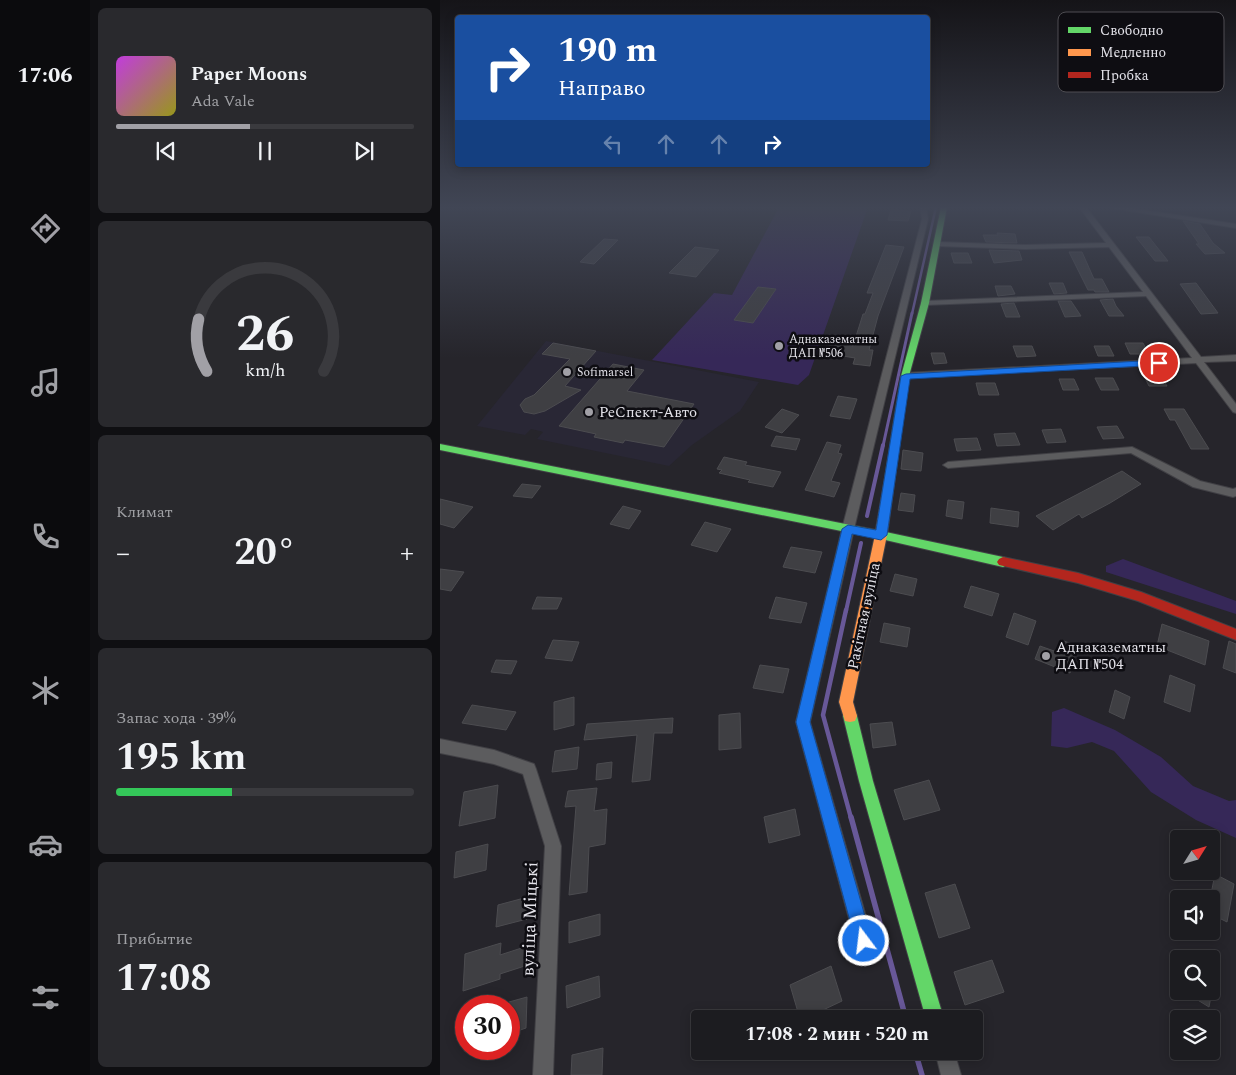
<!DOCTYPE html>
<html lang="ru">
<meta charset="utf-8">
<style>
body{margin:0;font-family:Spectral,serif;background:#29292d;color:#f1f3f6;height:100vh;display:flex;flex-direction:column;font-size:19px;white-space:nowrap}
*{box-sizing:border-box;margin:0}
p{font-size:16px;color:#a0a1a5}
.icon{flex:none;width:28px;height:28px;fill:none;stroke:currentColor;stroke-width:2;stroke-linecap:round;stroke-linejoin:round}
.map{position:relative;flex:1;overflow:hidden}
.side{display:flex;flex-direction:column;gap:8px;padding:8px;background:#0f0f12;width:350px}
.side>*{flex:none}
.banner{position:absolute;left:15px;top:15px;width:475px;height:152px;border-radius:5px;box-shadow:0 2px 12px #0003,0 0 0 1px #3a3a3e;background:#1a4fa0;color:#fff;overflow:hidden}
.needle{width:32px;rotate:53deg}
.fabs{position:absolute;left:730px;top:830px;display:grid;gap:10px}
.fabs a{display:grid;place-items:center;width:50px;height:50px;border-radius:5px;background:#1c1c20;box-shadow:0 2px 12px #0003,0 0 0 1px #3a3a3e;font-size:25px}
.speed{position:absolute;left:15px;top:995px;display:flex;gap:10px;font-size:25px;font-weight:700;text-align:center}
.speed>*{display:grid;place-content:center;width:65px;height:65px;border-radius:50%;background:#1c1c20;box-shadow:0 2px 12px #0003,0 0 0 1px #3a3a3e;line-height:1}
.speed .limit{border:8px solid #d22;background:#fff;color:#111}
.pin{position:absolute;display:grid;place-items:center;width:42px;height:42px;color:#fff;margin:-21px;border:2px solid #fff;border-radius:50%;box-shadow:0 1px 5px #0007}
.me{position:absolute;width:55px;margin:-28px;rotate:345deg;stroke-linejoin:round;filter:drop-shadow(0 0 4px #0008)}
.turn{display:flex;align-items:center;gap:18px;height:105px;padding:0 20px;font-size:22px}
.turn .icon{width:65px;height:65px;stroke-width:2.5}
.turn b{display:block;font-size:35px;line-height:42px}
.lanes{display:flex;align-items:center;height:48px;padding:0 20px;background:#0003;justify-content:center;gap:25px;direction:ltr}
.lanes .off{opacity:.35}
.big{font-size:38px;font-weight:700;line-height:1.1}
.side .widget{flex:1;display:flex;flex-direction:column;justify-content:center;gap:8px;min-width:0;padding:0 18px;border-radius:8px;background:#29292d}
.side .dial{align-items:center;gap:0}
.dial svg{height:130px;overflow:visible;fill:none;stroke:#3a3a3e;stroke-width:7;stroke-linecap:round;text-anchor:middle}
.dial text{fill:#f1f3f6;stroke:none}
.song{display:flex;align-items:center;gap:15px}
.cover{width:60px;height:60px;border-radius:8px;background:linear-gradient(135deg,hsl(290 70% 55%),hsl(60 70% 35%))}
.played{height:5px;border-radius:2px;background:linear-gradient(90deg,#a1a0a6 45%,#3a3a3e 45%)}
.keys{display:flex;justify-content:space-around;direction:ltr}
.heat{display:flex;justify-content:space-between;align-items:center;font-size:28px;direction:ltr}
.charge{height:8px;border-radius:4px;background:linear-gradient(90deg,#34c759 39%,#3a3a3e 0)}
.trip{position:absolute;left:251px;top:1010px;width:292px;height:50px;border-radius:5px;background:#1c1c20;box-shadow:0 2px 12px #0003,0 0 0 1px #3a3a3e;font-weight:700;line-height:50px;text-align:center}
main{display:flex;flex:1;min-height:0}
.menu{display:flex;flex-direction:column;width:90px;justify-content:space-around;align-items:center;background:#0b0b0d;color:#a0a1a5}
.menu .icon{width:35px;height:35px}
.menu .current{color:#a1a0a6}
.menu b{font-size:22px;color:#f1f3f6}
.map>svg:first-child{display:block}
.built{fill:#292735}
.green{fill:#362858}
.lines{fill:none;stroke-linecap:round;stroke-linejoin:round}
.stream-far4{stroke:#685898;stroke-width:2.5}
.stream-far3{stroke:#685898;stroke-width:3}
.stream-far2{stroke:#685898;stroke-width:4}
.stream-far1{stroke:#685898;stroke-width:4.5}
.stream{stroke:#685898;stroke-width:5.5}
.building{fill:#3f3f43;stroke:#4c4c50}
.street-casing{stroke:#414045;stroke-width:2}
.fast-casing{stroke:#414045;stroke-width:2}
.slow-casing{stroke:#414045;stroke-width:2}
.jam-casing{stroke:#414045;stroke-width:2}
.street{fill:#5c5c5e;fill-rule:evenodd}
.fast{fill:#63d668;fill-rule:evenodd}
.slow{fill:#ff974d;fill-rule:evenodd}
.jam{fill:#b3261e;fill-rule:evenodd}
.route{fill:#1a73e8;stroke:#114b97}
.poi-dot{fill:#a1a0a6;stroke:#0e0d12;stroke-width:2}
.labels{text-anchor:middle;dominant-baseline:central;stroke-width:5;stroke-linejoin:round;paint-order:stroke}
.far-poi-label{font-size:12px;fill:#e3e2e9;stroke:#0e0d12;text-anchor:start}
.poi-label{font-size:15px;fill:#e3e2e9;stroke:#0e0d12;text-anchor:start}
.street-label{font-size:15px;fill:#e3e2e9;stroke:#0e0d12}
.near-street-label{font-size:18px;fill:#e3e2e9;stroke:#0e0d12}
.key{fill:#0e0d12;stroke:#4e4d52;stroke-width:1}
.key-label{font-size:14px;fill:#e3e2e9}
</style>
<main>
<nav class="menu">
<b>17:06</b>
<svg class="icon current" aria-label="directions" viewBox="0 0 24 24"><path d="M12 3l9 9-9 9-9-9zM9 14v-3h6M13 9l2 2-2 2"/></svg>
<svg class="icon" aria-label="music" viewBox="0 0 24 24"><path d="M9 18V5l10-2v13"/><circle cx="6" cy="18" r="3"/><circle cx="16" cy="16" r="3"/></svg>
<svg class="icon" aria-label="phone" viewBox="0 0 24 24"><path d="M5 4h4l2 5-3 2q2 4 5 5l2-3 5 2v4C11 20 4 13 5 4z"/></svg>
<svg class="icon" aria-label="climate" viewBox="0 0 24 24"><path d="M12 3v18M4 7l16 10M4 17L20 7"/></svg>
<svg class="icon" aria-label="car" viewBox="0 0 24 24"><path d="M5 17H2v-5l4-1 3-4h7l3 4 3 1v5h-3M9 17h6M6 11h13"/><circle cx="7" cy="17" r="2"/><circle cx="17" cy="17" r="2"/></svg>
<svg class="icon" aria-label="filters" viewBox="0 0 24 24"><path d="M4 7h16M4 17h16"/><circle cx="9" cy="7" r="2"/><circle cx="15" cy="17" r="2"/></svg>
</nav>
<section class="side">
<div class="widget">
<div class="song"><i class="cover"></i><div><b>Paper Moons</b><p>Ada Vale</p></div></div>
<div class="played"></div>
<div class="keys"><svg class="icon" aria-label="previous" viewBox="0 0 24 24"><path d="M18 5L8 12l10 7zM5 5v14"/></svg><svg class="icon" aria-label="pause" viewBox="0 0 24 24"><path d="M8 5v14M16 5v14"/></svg><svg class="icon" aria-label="next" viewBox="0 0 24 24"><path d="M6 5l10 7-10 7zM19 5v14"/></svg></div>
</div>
<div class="widget dial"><svg viewBox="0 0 100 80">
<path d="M14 69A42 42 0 1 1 86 69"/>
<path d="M14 69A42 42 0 0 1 9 37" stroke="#a1a0a6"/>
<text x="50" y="56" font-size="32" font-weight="700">26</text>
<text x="50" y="72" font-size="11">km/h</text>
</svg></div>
<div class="widget"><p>Климат</p>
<div class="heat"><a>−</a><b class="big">20°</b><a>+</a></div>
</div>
<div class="widget"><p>Запас хода · 39%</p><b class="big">195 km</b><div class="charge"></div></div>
<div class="widget"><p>Прибытие</p><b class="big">17:08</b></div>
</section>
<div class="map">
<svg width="796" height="1075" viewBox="0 0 796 1075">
<rect width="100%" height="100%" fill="#26252b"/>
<path class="built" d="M106,341L319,382L300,411L252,445L229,466L97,439L103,432L100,431L91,429L85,435L37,426Z"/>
<path class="green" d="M332,207H428L369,375L358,385L212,360L274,293L292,295L338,209Z
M683,559L796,601V614L666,572V566Z
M624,708L675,730L721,757L753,786L789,801L796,800V838L756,820L711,792L674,751L652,742L627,748L611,746L612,712Z"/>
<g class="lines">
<path class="stream-far4" d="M472,314L496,207"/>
<path class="stream-far3" d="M443,446L472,313"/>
<path class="stream-far2" d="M427,516L443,445
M406,611L421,543"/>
<path class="stream-far1" d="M406,610L383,715L411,818"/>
<path class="stream" d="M411,817L466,1019
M475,1051L482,1075"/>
</g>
<path class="building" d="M451,210L471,211L468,221L448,220Z
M743,221L760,224L773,243L785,253L765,254L756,244H759Z
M557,233L575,234L577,243L546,242L543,235H558Z
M696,237H709L728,261H715Z
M164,239L178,240L154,264L140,262Z
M446,245L464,247L438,316L429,350H433L430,366L413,364L415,358L385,353L391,342L413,346L423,314H425L433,293H427Z
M255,247L279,250L256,277L229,273Z
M549,250L579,251L582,260L554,263Z
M629,252H642L654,279H662L669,292H655L654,290H648Z
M511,253H528L532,263H514Z
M609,283H623L627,293L614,294Z
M756,283L778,313L761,314L740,284Z
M555,286H571L575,294L558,296Z
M318,287L336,289L313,323L294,320Z
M673,299L676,306L684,316H669L660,300Z
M618,301H631L641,316L625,317Z
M574,303L580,317H566L561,304Z
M113,343L156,351L125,386L141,390L105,411L94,414L84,412L80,405L85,399L94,395L130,359L102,354Z
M685,343H703L709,354H690Z
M573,346H592L596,356L577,357Z
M654,346H669L674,356H658Z
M491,353H504L507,363L494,364Z
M173,364L204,370L187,391L254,404L224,447L185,440L183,443L154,437L156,434L119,426Z
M703,374H720L727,386H709Z
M655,378H673L679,390H661Z
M619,379H634L639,390H623Z
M536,383H555L559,395H539Z
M398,396L417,399L410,419L390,416Z
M342,409L359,415L342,433L325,427Z
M724,409H744L769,449H751L735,420H730Z
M677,426L684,438L663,439L657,427Z
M621,429L626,442L607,443L602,430Z
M575,433L580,445L557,446L554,434Z
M336,436L360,439L356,450L331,446Z
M537,438L541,450L517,451L514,439Z
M387,442L401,445L398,453L402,454L391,481L400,483L394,497L365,490Z
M463,450L483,453L481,471L461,469Z
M284,457L307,462L305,465L341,472L333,487L308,482L310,480L279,473L282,470L277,469Z
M682,471L701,484L670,503L642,518L639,514L613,530L596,516Z
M82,484L101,486L92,498L73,496Z
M461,493L475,495L473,512L458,510Z
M0,499L33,507L14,528L0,524Z
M508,500L524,502L522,519L506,516Z
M183,506L201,511L189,529L170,524Z
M551,508L579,512L578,527L550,523Z
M265,522L291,529L277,552L251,545Z
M351,547L382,552L375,573L343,567Z
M0,569L24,572L11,591L0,589Z
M455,574L477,579L473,596L450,591Z
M531,586L559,594L552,616L524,607Z
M97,597L122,598L117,609H92Z
M336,597L367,603L361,623L329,618Z
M574,613L596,621L588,645L566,637Z
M444,623L470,628L467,647L440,642Z
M722,624L769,641L765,665L717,646Z
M113,640L139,642L132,661L105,658Z
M621,640L638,646L630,673L595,659L600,646L617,652Z
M789,641L796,644V673L783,668Z
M56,660L77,661L71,674L51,672Z
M320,665L349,669L343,693L313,688Z
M730,675L755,685L750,712L724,702Z
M675,690L690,697L684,719L669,712Z
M134,697V725L114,730V702Z
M32,705L76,712L66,730L22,723Z
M300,713L301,748L279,750V715Z
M233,718L232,733H214L210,780L192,782L197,735L144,740L147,724Z
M452,722L456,745L433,748L430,724Z
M139,747L137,769L112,772L115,751Z
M172,762L171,778L156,780L157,764Z
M489,780L500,810L464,820L454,790Z
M58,785L55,818L19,826L24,792Z
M157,788L154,811L167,809L165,844L149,847L147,892L129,895L136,806L125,807L128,791Z
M355,809L360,835L329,843L324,817Z
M48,844L46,870L14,878L16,852Z
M775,874L794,884L787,922L771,914V894Z
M515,884L530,928L499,938L485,893Z
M88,897L87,919L56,927L58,905Z
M160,914V935L129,943V922Z
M61,943L60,955L94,944V963L60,974V979L23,991L25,954Z
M552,960L564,992L525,1005L514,972Z
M391,966L402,1001L364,1019H360L350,985Z
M159,976L160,997L127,1008L126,986Z
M743,991H772L769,1007Z
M87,997L86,1028L69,1034V1002Z
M163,1048L162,1075H131L132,1055Z"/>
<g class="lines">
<g class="street-casing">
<path id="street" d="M480,207H486L488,219L414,529L370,722L433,941L430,947L424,950L418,947L415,941L356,722L402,529L482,219Z
M639,207H646L761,357L796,355V361L764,362L796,404V413L793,412L756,363L462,378L461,376L465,373L752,358L706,296L485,305L481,303L485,301L703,292L669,247L585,249L497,246L494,244L497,242L585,245L666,243Z
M665,207H684L796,224V228Z
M692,447L760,481L793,489L796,488V496L793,497L753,487L691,453L508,468L503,465L508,462Z
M0,739L54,750L94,764L96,769L121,846L113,1075H93L105,846L83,774L54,764L0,753Z
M495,1051H514L521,1075H501Z"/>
</g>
<g class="fast-casing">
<path id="fast" d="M501,207H507L489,303L469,376L455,477L450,481L445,477L461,376L481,303Z
M0,444L441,531L563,557L567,559L569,562L567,565L563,567L441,539L0,450Z
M410,710L415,711L417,716L433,781L504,1019H486L419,781L403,716L405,711Z"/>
</g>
<g class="slow-casing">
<path id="slow" d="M450,473L455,477L447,535L413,702L417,716L415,721L410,722L405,721L399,702L435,535L445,477Z"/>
</g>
<g class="jam-casing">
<path id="jam" d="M563,557L638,573L701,592L796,629V640L698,601L638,583L559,565L557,562L559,559Z"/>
</g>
<use href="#street" class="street"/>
<use href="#fast" class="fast"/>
<use href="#slow" class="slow"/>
<use href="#jam" class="jam"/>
</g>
<linearGradient id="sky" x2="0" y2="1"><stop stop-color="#151418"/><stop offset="0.58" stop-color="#414655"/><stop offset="1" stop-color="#414655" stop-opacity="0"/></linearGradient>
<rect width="796" height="358" fill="url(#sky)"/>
<path class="route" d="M719,360L722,361V365L470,379L447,535L441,540L412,534L370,722L432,941L430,947L424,950L417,947L356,722L402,529L408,525L436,530L461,376L466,374Z"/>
<g class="poi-dot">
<circle cx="339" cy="346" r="5"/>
<circle cx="127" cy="372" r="5"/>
<circle cx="149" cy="412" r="5"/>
<circle cx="606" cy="656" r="5"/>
</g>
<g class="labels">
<g class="far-poi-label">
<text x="349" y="339">Аднаказематны<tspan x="349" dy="14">ДАП №506</tspan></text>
<text x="137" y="372">Sofimarsel</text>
</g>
<g class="poi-label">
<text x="159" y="412">РеСпект-Авто</text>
<text x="616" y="647">Аднаказематны<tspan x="616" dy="17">ДАП №504</tspan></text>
</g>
<g class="street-label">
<text transform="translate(424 616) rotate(-78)">Ракітная вуліца</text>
</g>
<g class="near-street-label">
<text transform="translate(90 919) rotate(-88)">вуліца Міцькі</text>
</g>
</g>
<rect x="618" y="12" width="166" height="80" rx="8" class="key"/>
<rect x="628" y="27" width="23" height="6" fill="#63d668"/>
<rect x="628" y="49" width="23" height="7" fill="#ff974d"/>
<rect x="628" y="72" width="23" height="6" fill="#b3261e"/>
<g class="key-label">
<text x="660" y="35">Свободно</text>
<text x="660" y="57">Медленно</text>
<text x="660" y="80">Пробка</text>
</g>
</svg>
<div class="fabs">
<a><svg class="needle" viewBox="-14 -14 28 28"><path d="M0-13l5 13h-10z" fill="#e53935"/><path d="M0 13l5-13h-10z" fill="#a0a1a5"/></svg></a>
<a><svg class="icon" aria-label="sound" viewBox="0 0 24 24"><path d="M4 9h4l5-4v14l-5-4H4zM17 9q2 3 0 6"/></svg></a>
<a><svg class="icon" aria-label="search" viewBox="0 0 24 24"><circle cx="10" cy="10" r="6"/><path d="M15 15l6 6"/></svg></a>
<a><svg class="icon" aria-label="layers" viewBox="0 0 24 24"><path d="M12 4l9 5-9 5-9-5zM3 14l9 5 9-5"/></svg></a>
</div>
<div class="speed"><div class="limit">30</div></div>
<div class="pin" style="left:719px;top:363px;background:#d93025"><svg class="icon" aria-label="arrive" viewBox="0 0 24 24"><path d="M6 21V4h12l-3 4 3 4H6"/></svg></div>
<svg class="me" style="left:424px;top:941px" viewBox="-20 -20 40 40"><circle r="17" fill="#1a73e8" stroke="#fff" stroke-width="3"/><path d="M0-11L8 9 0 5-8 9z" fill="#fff"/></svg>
<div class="trip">17:08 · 2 мин · 520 m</div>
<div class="banner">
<div class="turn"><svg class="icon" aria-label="right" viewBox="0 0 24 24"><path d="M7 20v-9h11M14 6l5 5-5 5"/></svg><div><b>190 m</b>Направо</div></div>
<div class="lanes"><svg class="icon off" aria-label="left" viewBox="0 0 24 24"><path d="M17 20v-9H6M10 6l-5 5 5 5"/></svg><svg class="icon off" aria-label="ahead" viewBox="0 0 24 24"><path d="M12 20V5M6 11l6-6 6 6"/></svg><svg class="icon off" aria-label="ahead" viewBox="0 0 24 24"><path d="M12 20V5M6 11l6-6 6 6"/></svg><svg class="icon" aria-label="right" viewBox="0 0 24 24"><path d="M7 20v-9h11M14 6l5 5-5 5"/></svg></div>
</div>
</div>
</main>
